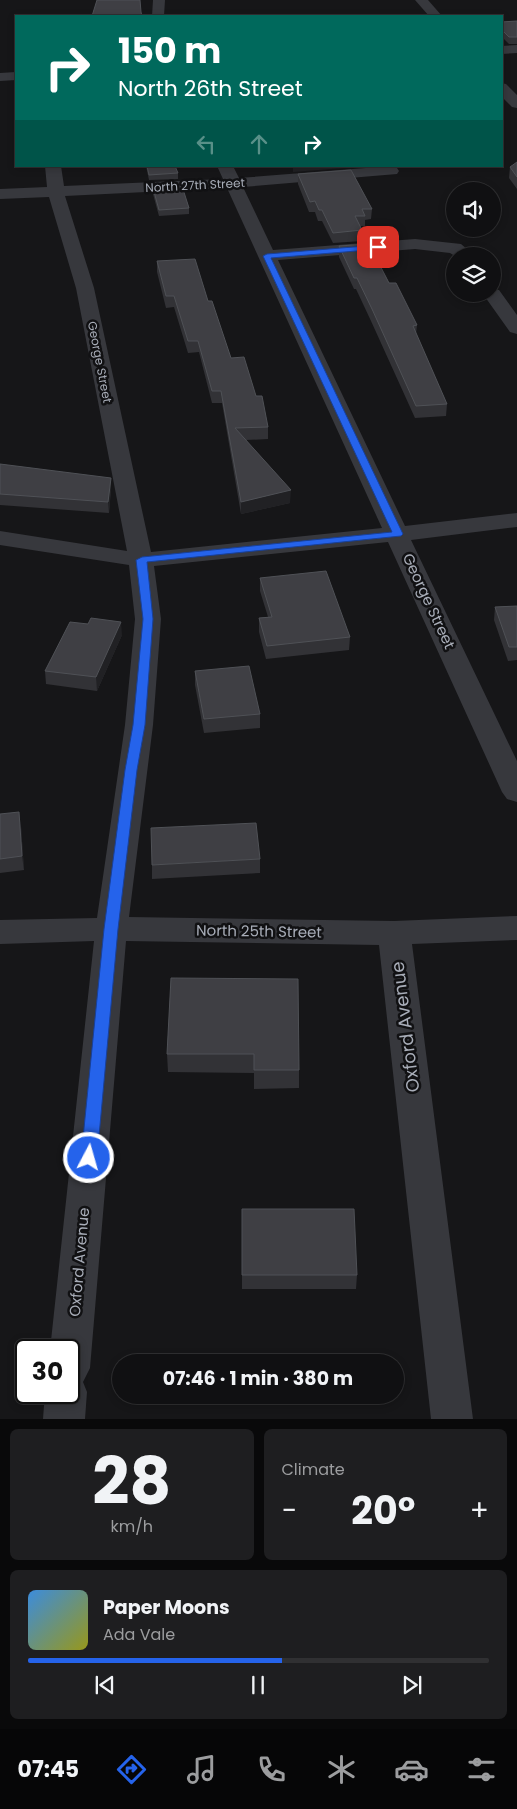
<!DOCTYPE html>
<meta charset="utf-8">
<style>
body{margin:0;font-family:Poppins,sans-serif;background:#1e1e20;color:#f1f3f6;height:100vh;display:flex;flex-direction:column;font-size:19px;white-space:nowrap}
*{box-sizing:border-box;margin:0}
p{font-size:16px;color:#9c9d9f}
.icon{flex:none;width:28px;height:28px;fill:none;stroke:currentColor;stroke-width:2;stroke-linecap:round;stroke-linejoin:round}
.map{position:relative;height:1419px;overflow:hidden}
.details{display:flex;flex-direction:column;gap:10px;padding:10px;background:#09090a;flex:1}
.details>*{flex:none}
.guide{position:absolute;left:15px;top:15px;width:488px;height:152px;border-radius:0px;box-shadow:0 2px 8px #0003,0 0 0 1px #303032;background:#00695c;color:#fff;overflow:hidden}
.buttons{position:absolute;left:446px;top:182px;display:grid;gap:10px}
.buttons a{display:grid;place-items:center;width:55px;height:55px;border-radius:50%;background:#101012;box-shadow:0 2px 8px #0003,0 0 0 1px #303032;font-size:25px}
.speed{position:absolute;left:15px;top:1339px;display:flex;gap:10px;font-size:25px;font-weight:700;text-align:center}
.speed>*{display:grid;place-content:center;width:65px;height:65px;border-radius:50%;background:#101012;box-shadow:0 2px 8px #0003,0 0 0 1px #303032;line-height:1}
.speed .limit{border:2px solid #111;border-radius:8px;background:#fff;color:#111}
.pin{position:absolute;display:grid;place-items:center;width:42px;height:42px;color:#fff;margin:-21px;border-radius:10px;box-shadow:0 2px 8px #0006}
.me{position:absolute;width:55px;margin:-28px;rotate:6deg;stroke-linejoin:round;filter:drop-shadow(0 0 4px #0008)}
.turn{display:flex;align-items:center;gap:18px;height:105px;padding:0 20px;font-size:22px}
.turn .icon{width:65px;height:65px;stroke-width:2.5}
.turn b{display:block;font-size:35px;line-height:42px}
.lanes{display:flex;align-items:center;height:48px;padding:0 20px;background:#0003;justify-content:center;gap:25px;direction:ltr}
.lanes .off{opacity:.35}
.big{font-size:38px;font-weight:700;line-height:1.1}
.details .tile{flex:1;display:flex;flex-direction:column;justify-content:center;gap:8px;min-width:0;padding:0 18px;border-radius:8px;background:#1e1e20}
.details .dial{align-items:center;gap:0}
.dial b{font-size:65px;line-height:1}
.song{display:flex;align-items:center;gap:15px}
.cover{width:60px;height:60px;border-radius:8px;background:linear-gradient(135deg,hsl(210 70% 55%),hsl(60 70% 35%))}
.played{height:5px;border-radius:2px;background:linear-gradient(90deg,#2563eb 55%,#303032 55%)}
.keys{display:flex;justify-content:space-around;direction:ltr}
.heat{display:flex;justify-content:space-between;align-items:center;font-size:28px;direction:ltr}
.details .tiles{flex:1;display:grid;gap:10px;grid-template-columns:1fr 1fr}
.tile:last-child{grid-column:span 2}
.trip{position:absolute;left:112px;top:1354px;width:292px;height:50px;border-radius:25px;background:#101012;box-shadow:0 2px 8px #0003,0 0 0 1px #303032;font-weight:700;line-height:50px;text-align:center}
.menu{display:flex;height:80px;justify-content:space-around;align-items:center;background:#060607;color:#9c9d9f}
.menu .icon{width:35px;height:35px}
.menu .current{color:#2563eb}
.menu b{font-size:22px;color:#f1f3f6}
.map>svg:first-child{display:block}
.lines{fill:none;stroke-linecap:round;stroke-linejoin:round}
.minor{fill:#37383d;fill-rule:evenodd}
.tertiary{fill:#37383d;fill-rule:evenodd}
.wall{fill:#323236}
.shaded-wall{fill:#212124}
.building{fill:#3f3f44;stroke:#4f5156}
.route{fill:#2563eb;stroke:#184099}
.labels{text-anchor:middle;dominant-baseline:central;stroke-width:5;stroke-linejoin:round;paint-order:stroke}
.far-street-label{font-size:12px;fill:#a8adb8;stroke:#111113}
.street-label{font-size:15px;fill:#a8adb8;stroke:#111113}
.near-street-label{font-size:18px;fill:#a8adb8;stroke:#111113}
</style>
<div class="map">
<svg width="517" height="1419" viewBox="0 0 517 1419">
<rect width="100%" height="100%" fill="#161618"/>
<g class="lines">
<path class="minor" d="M153,0H165L164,16H152Z
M415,0H428L442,16H429Z
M501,83L506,84L517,95V108L512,107L501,96Z
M45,166H61L64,186L223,179L217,166H233L239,178L391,166L397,168L399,171L397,174L243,187L273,250L415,239L461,244L475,256H455L450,253L415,249L278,260L405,526L517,513V527L411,540L517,761V802L507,799L502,792L388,542L154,566L161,619L153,725L129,917L394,921L517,916V940L412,944L473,1419H431L379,945L126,941L90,1368L83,1382L87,1392L85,1419H43L45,1392H69V1350H50L94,941L0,944V920L97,918L125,725L135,619L129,565L0,545V531L127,551L76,288L49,197L0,199V189L47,187ZM227,188L382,528L151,552L94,288L65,196Z
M492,289L499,290L517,315V334L510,332L483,294H492Z"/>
<path class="tertiary" d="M517,45V53L501,54V46Z
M16,72V80L0,81V73Z"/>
</g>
<path class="wall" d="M517,21V44H509L501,36V22Z
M517,162V189L509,178L510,167Z
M146,166H175L178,173V179L149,180Z
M298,174L372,209L371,219L365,220V226H360L362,230V241L333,243L322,221H318L315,212H309L298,184Z
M153,188L189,208V214L159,216L153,194Z
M339,246L389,283L417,325L416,334L447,404L446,416L415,418L371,321L356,289H354L339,257Z
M157,261L208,301L231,358L256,396L268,427V439L246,440L290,503L241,514L222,403H212L199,352L188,353L174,307L166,308L157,272Z
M0,464L111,489L109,513L0,505Z
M260,578L350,637L349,650L266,659L259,632V618L268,617L260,591Z
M517,606V660L508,661L494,620L495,607Z
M122,635L97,691L46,684L45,671Z
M195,671L260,714V728L204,733L195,685Z
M0,814L21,826L24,870L0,873Z
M260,859V873L152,879V865Z
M171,978L299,1070V1088L254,1089V1073L168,1072L167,1054Z
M242,1209L357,1275L356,1289H242Z"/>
<path class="shaded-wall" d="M293,166H345V168L293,172Z
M111,478V489L109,513L108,502Z
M291,490L290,503L241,514V502Z
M121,622L122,635L97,691L96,677Z
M19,812L21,826L24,870L22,856Z"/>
<path class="building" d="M97,0H140L141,12L142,16H92Z
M517,21V37H509L501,29V22Z
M517,162V177L510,167Z
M147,166H175L178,173L149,175Z
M351,170L372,209H362L365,216H355L362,230L333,233L322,210H319L315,201L310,202L298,174Z
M182,186L189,208L159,210L153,188Z
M369,244L389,283H396L417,325L413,326L447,404L416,406L372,309L357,278H354L339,246Z
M195,259L208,301H212L231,358L244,357L256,396H262L268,427L235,428L291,490L241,502L221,391H212L198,341H188L174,296H166L157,261Z
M0,464L111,478L108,502L0,494Z
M326,571L350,637L267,646L259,618L272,617L260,578Z
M517,606V647H509L495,607Z
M91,618L121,622L96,677L45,671L70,622L88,624Z
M249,666L260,714L204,719L195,671Z
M19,812L22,856L0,859V814Z
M256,823L260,859L152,865L151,828Z
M171,978L298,979L299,1070H254V1054H167Z
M242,1209H354L357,1275H242Z"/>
<path class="route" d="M378,245L382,247L381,249L271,258L403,534L401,536L147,562L153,619L145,725L137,770L118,929L97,1158L94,1162L89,1164L83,1162L81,1158L104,929L125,770L133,725L143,619L136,560L142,557L392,532L263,256L267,254Z"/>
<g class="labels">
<g class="far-street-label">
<text transform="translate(195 185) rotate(-3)">North 27th Street</text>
<text transform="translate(100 362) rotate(79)">George Street</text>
</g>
<g class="street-label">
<text transform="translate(429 601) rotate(65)">George Street</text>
<text transform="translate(259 931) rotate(1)">North 25th Street</text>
<text transform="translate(79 1262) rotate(-85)">Oxford Avenue</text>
</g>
<g class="near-street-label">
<text transform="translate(405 1027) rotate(-97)">Oxford Avenue</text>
</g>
</g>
</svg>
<div class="buttons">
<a><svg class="icon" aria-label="sound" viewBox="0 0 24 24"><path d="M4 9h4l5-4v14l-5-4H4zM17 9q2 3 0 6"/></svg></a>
<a><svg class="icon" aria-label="layers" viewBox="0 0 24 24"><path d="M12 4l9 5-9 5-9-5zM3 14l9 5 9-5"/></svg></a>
</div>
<div class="speed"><div class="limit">30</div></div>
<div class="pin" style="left:378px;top:247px;background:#d93025"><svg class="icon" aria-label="arrive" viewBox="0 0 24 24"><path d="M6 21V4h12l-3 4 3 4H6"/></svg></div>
<svg class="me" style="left:89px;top:1158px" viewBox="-20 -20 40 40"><circle r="17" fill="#2563eb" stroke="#fff" stroke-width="3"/><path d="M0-11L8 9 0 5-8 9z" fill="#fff"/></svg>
<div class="trip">07:46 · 1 min · 380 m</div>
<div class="guide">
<div class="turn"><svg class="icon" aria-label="right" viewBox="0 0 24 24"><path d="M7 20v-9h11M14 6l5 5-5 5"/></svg><div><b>150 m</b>North 26th Street</div></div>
<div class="lanes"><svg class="icon off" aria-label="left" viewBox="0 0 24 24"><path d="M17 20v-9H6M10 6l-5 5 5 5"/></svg><svg class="icon off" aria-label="ahead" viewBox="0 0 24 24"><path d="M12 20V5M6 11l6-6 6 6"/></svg><svg class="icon" aria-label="right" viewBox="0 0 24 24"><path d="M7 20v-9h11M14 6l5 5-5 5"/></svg></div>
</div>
</div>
<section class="details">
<div class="tiles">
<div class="tile dial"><b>28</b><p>km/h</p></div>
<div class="tile"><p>Climate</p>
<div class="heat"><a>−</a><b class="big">20°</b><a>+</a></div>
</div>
<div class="tile">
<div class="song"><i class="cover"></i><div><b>Paper Moons</b><p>Ada Vale</p></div></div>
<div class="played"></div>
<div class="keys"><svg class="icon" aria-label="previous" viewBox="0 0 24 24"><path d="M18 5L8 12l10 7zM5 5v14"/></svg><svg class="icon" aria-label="pause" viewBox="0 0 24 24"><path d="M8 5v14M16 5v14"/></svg><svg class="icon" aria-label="next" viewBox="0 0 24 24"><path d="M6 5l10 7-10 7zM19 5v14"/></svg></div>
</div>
</div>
</section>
<nav class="menu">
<b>07:45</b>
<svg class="icon current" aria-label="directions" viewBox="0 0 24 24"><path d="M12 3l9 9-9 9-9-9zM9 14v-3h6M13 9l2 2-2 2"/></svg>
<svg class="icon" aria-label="music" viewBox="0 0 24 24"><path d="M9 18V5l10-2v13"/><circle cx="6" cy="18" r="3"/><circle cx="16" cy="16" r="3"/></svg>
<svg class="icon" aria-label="phone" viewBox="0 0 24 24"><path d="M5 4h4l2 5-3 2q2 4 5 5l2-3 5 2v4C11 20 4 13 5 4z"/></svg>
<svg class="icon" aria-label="climate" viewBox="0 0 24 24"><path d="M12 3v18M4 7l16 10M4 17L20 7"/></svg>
<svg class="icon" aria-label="car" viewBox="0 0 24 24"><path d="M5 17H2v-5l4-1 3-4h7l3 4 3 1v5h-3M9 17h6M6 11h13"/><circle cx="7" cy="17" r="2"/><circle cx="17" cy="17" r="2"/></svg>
<svg class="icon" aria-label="filters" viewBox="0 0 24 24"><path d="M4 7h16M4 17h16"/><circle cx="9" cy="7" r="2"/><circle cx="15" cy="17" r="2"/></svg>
</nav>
